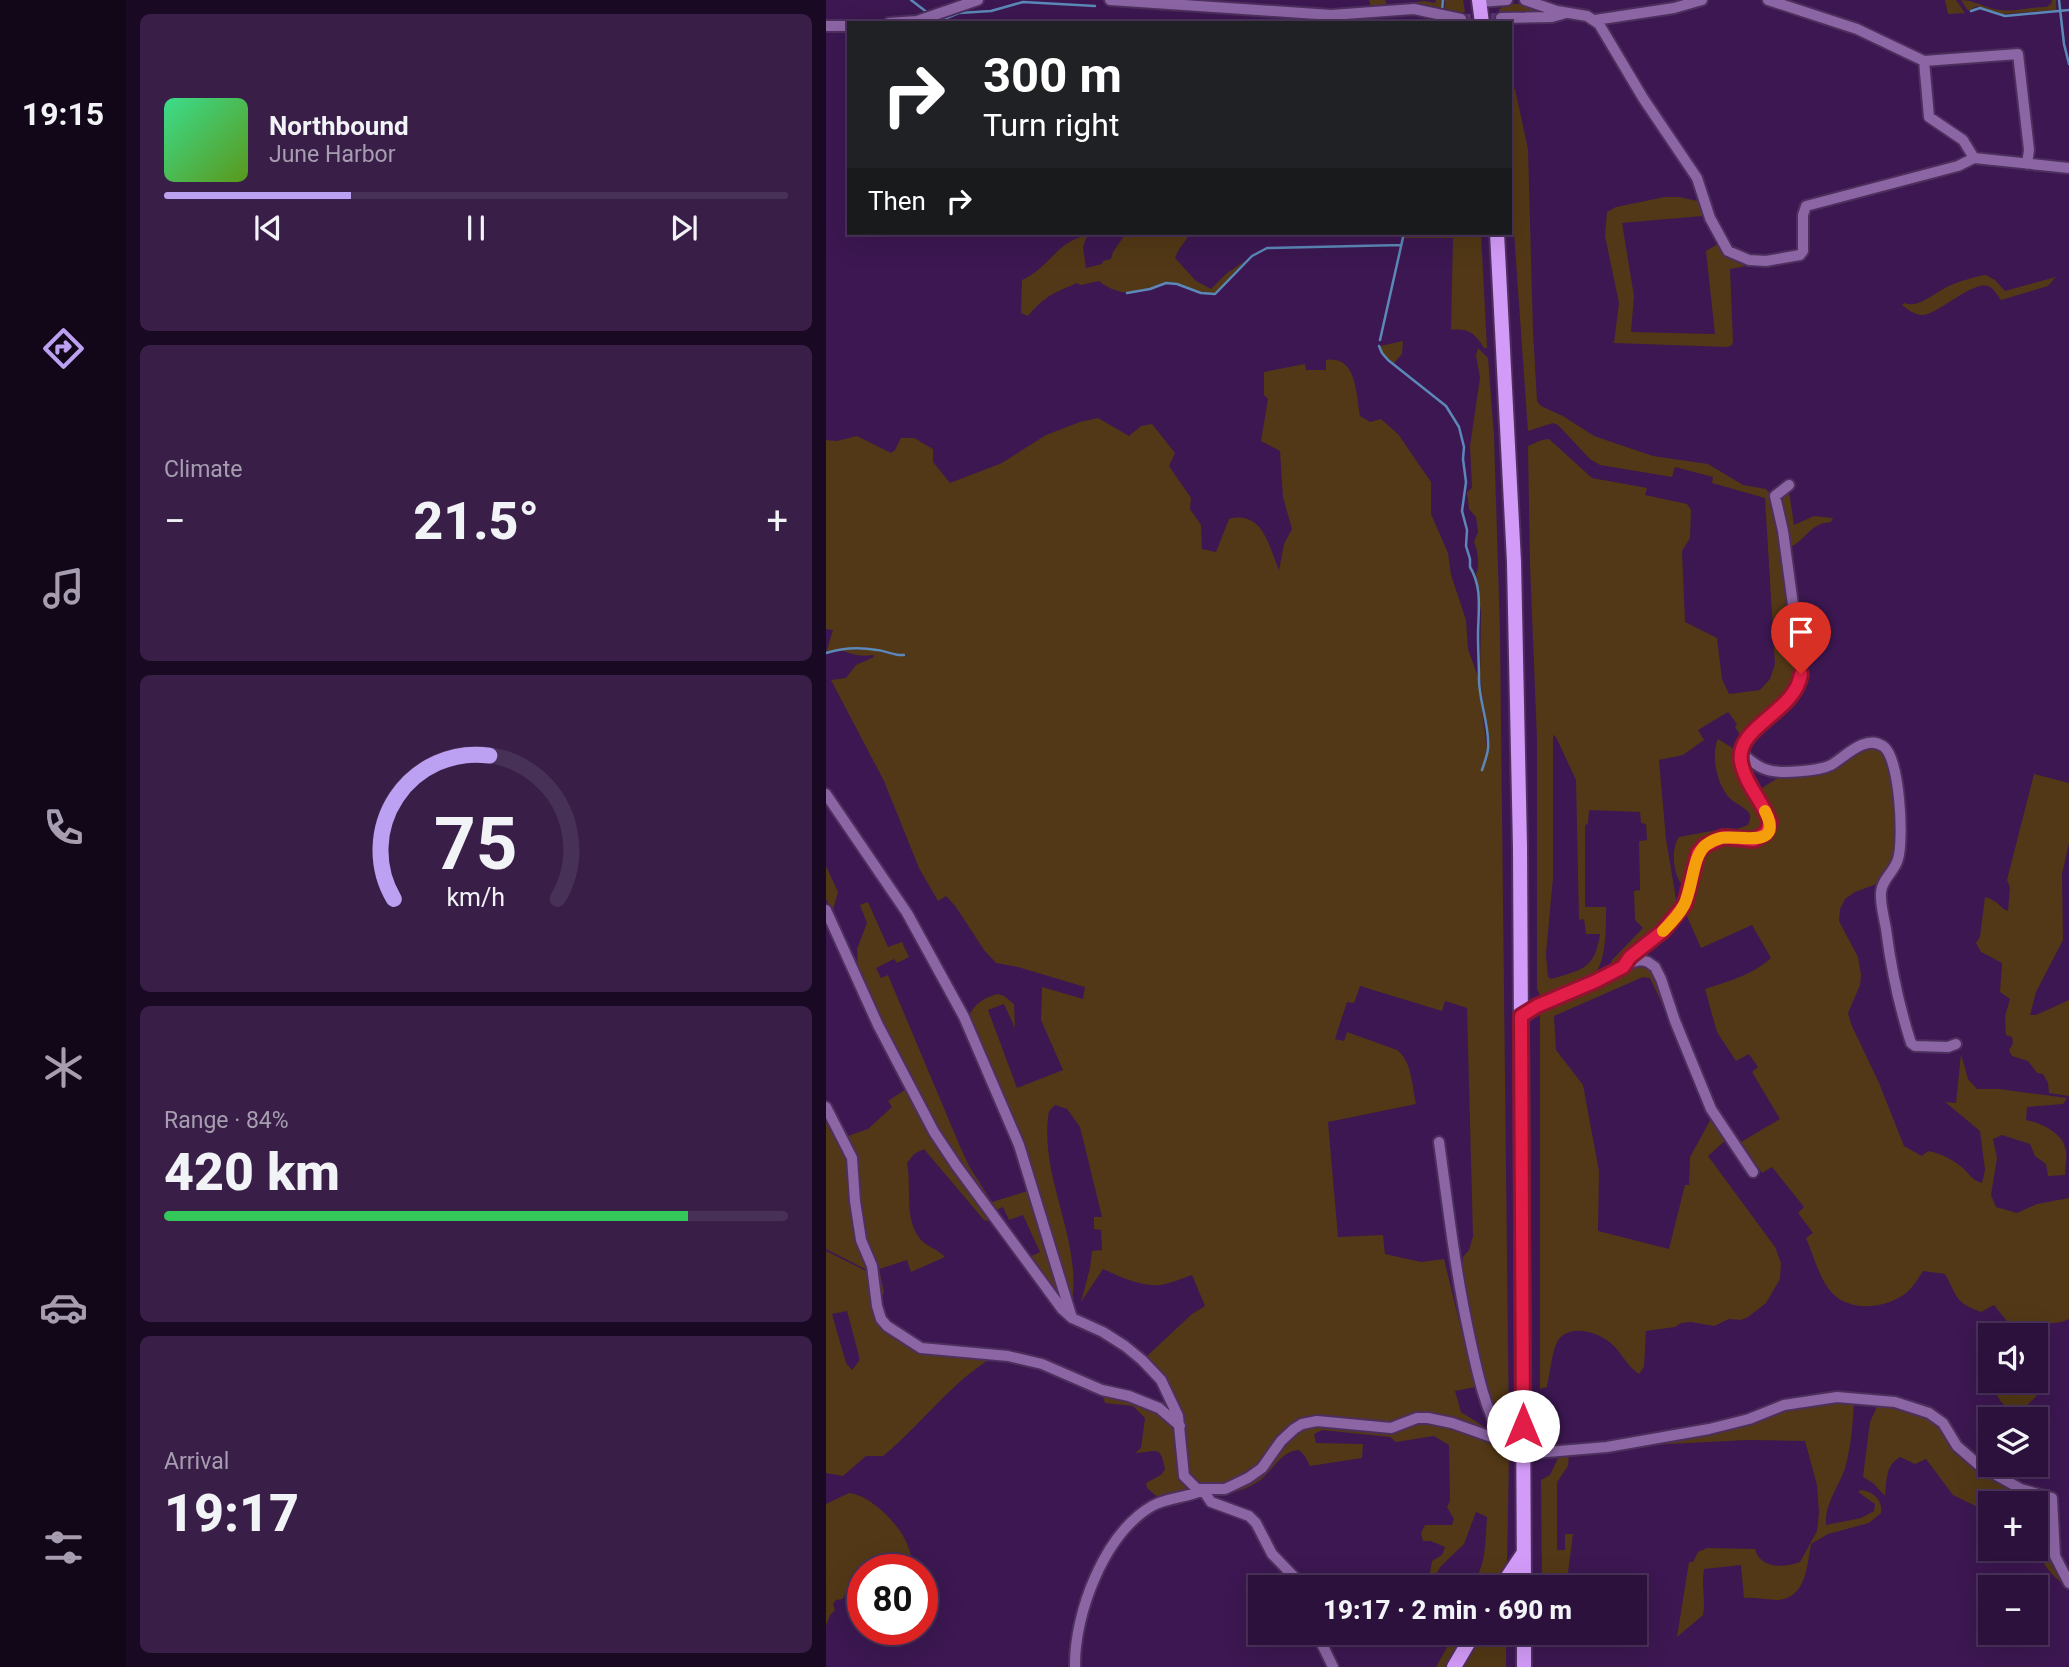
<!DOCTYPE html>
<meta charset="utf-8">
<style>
body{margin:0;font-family:Roboto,sans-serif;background:#391f48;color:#f1f3f6;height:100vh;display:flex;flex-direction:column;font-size:26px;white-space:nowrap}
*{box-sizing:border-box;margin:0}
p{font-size:23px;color:#a79db0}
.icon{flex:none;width:38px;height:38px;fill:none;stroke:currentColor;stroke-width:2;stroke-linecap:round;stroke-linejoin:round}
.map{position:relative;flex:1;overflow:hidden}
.details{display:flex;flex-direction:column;gap:14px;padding:14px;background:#190922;width:700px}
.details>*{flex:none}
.guide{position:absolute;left:21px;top:21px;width:665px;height:214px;border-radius:0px;box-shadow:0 7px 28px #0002,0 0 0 2px #483157;background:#202124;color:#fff;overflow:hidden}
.fabs{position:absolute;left:1152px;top:1323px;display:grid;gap:14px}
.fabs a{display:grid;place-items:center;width:70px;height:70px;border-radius:0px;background:#2d113d;box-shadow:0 7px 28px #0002,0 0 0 2px #483157;font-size:35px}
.speed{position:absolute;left:21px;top:1554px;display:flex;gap:14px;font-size:35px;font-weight:700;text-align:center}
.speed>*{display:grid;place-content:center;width:91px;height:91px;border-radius:50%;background:#2d113d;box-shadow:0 7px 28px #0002,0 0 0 2px #483157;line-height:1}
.speed .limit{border:10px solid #d22;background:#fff;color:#111}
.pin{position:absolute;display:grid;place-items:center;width:60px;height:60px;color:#fff;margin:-72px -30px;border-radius:50% 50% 50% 0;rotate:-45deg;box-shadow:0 0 7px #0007}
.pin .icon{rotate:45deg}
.me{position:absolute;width:77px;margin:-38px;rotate:0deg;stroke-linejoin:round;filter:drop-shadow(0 0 5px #0008)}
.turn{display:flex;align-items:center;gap:24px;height:147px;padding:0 21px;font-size:32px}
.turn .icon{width:91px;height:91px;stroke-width:2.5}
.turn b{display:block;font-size:49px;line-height:60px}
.then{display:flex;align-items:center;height:66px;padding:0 21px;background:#0003;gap:14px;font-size:26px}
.big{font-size:52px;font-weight:800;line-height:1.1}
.details .tile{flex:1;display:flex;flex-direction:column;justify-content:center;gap:10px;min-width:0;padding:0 24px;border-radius:10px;background:#391f48}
.details .dial{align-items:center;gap:0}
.dial svg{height:182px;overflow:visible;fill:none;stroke:#483157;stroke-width:7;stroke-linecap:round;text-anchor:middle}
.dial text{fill:#f1f3f6;stroke:none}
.song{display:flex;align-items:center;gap:21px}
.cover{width:84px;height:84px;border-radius:10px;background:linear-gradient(135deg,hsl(150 70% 55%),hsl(90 70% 35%))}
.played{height:7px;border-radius:4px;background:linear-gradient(90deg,#bca0f2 30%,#483157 30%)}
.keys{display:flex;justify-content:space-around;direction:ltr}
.heat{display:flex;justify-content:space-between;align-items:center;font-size:38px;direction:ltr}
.charge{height:10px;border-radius:5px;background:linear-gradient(90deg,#34c759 84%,#483157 0)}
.trip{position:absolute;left:422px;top:1575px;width:399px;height:70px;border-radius:0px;background:#2d113d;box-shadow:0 7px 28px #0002,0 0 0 2px #483157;font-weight:800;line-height:70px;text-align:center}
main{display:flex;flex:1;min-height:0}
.tabs{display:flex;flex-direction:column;width:126px;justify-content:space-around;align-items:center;background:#120718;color:#a79db0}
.tabs .icon{width:49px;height:49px}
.tabs .selected{color:#bca0f2}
.tabs b{font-size:32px;color:#f1f3f6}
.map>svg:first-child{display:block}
.green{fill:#523816;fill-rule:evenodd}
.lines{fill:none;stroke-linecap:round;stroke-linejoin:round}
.stream{stroke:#5b88b7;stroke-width:2.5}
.minor-tunnel{stroke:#58376a;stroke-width:10;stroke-dasharray:10 5;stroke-linecap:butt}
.minor-casing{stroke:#4d2f5d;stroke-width:14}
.highway-casing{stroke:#4d2f5d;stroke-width:18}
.minor{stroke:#8b65a4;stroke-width:10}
.highway{stroke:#d39bf8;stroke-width:14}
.route-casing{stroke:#92132f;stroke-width:18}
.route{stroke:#e11d48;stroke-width:12}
.slow{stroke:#f59e0b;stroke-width:12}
</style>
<main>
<nav class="tabs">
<b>19:15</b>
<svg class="icon selected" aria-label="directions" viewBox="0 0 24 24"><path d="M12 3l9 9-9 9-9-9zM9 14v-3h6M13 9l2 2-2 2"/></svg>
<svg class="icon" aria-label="music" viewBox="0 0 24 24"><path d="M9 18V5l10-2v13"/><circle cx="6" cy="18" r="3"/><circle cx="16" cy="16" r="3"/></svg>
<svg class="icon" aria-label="phone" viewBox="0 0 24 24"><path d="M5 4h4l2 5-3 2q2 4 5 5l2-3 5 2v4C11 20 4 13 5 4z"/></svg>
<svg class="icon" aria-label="climate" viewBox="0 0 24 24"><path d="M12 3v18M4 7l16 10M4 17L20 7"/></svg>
<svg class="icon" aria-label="car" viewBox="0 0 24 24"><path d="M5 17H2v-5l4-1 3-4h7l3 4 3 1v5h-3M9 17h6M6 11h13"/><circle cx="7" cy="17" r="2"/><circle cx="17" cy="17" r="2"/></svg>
<svg class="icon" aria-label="filters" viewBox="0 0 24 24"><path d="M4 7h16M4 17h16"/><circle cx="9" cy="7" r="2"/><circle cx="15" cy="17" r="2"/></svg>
</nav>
<section class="details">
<div class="tile">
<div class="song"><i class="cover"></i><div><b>Northbound</b><p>June Harbor</p></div></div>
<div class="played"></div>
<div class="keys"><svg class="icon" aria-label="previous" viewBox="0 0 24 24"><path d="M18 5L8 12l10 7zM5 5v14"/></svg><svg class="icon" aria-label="pause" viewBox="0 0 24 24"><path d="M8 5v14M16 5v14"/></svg><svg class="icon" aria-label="next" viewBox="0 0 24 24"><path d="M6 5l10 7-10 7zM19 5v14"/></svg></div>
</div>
<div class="tile"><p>Climate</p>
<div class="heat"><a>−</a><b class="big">21.5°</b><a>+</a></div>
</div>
<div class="tile dial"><svg viewBox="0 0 100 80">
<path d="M14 69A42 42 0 1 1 86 69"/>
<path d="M14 69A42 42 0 0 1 56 6" stroke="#bca0f2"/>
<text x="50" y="56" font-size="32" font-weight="700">75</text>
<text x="50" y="72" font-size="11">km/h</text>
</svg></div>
<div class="tile"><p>Range · 84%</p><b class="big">420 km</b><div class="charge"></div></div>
<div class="tile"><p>Arrival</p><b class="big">19:17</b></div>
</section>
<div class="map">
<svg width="1243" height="1667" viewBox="0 0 1243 1667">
<rect width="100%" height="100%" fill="#3c1751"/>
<path class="green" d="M543,0H559L561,5L599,1L609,3L610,0H616L615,11L545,7Z
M619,0H637L639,12L618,13Z
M1119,0H1130L1139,13L1122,14Z
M1135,0C1150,0 1160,9 1174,10C1188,12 1205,7 1220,7L1225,4L1226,0H1230V10L1177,14L1151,6L1142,11Z
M679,4H702L729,14H674L673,10Z
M684,88L689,89L702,149L707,331L711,401L715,406L737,416L768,436L827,456L882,464L917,485L940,489L947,498L971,670L966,687L960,695L917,740L909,727L911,724L902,712L872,730L878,740L857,755L833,760L840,839L852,911L815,946L784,966L786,960L817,928L809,920L808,891L814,890L813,841L821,840L820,824L815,823L814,812L763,810L762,824L759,825V907H780C780,925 781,964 766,977C756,987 734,992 720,996L714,995L711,989V739L704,565L702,446L716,440L723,439L766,478L821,488L819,495L861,504L865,510L864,538L856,551L859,622L891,638L896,679L903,694L934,690L944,679L949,664L939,498L886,483L887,477L849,467L846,477L774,465L764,459L732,425L727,423L702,431L684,176ZM727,735L730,737L750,780L753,920L758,919L760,934H774C769,969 756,970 725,979L722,977L720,954L727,878Z
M839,197H853L876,202L878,214L876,216L796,223L808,296L805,332L889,334L880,251L892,244L903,258L920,266L904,269L907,341L906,345L901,347L788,343L793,303L779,236L781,212L790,207Z
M300,233H381L364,234L352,251L349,258L370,281L385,289L401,273L419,261L389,293C371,294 355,281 341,282C336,282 330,286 325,288C307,295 288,294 273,281L255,285L251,283C226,294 220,295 202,316L195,313L196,280C221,270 234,238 261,236L257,247L260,268L276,264L277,261L285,259L287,252Z
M579,233H655L661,348H658C649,333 642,328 625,330L627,238H578Z
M1160,275L1169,280L1179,291L1230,277L1222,286L1175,300C1172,296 1168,289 1164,287C1149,278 1113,314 1097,315C1089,315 1082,310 1076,305L1078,303C1093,309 1109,292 1123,286C1134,281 1148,277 1160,275Z
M577,341L576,354L568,363L558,356L554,346Z
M652,348L662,358L668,436L674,632L683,1435L669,1419L651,1354L637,1278V1257L643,1250L647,1236L641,1008L619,1001L616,1011L534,986L528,1003L521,1002L509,1039L518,1041L521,1032L571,1050C586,1061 586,1086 590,1104L502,1122L512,1237L557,1235L559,1254L595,1262L618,1259L649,1387L629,1391L635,1412L668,1433L618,1418L564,1426L488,1418L435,1466L400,1485H373L361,1473L359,1438L319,1358L366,1314L379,1306L366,1275C357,1278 348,1282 339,1284C319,1289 295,1277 277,1269L255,1302L264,1268L266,1251L276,1250L275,1230L268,1229V1217H276L254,1127L241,1109L229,1105L223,1111C212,1175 256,1239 246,1301L143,1016C148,1004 159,997 172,994L178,996L188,1004L189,1028L178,1004L162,1010L191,1088L237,1070L215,1020L216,987L257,999L259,987L192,967L170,963L158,950L130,907L120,896L112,901L93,868L58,781L5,680L20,678L30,665L48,657L47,655C34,657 24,654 13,649L47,650L70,656L82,655C55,652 26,642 0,653L7,630L0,629V440L11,441L31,436L65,453L69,450L75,438H88L107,449V462L124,483L176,463L220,435L254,422L272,418L303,436L315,426L326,424L349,453L343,466L365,498L364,509L375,525L376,549L390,552L403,519C437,510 443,547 453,570L458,544L466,529L457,497L454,451L435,441L442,399L438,395V372L479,364L480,370H500V360C531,355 530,394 534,416L544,422L555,419L572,434L605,482V514L622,553L625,575L640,620L642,649L652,677L661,749L656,772L663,749L654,677L655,612L650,574C654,565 652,551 648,542L652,532L650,517L643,509L641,492L646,488L644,446L654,378L650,355Z
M963,491L968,525L988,516L1007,518L1005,522C982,524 982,539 964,547L953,497Z
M892,739L905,747L911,753L924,793L940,824L932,836L883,838L860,889C847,880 844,849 853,837L902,828L911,829L922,825C923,822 925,818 924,815C922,809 912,805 907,801C892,790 884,757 892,739Z
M1054,745L1069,780L1071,859L1056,882L1029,892L1019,899L1014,909L1013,921L1032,957L1035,975L1034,985L1022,1013L1025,1024L1053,1083L1078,1146L1096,1156L1102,1151C1115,1153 1129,1161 1138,1169C1145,1176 1146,1180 1156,1183L1159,1170L1154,1131L1119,1102L1130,1103L1135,1054L1142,1079L1151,1089H1173L1241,1098L1237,1104L1201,1107L1200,1120C1215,1123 1238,1133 1240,1151C1241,1159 1239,1168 1239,1175L1222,1176L1220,1164L1209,1156L1204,1144L1176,1135L1167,1139L1171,1158L1165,1195L1170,1207L1191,1213L1211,1204L1243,1198V1319C1234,1324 1225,1322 1216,1325C1211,1327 1206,1332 1201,1333C1189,1335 1175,1313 1168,1305L1155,1312C1128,1302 1132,1297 1119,1274L1097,1271C1092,1279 1087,1287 1080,1293C1058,1310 1019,1313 1002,1288C992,1274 987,1254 980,1238L987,1233L972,1213L978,1207L946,1167L936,1173L915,1142L954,1119L926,1072L932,1067L923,1054L910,1061L891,1032L879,989C903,981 926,975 945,958L926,925L875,948L860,914C867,892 869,866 881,847L944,833L930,792L950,779L955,772L993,770L1024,753Z
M1208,774L1243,783V843L1236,874L1237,940L1210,992L1204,1015H1210L1243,1000V1096L1223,1093L1222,1083L1217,1074L1211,1073L1202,1061L1186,1056L1183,1050L1187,1043L1186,1037L1180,1035L1179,1016L1184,999L1174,992L1176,963C1169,959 1163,956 1155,952L1150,943L1154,937L1159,897C1172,900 1175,909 1182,911L1184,888L1181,880Z
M0,866L12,892L6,913L0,899Z
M42,902L62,947L76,942L83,957L71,963L68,959L50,968L55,978L62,975L133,1144L143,1166L166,1202L205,1190L238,1305L203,1257L214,1252L197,1215L183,1220L177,1207L168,1211L125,1152L32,975L31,949L41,923L34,905Z
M814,966L820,967L829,974L853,1040L824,978L817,977L728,1016L730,1050L757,1085L773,1171L772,1231L843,1249L859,1185H863L864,1157L886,1117L901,1139L882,1156L949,1247L955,1263L954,1279L940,1303L922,1317L915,1320L903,1319L888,1326L865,1322L855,1323L849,1327L820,1331L818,1367L813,1374C802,1367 796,1354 787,1345C775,1333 746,1323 733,1339C726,1348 724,1375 721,1387L714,1389V1010Z
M82,1088L169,1222L158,1220L98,1149L88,1154L81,1163C86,1187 78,1214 92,1236C99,1247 111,1248 119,1257L85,1272L81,1260L53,1269L58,1292L53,1300L38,1244L19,1137L42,1129L66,1107L62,1101Z
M0,1111L18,1141L45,1272L0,1249Z
M0,1251L42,1272L49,1306L84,1345L167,1357C123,1384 96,1424 57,1456H40L17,1476L0,1473ZM21,1311L33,1356V1361L26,1370L20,1363L6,1314Z
M1209,1368L1220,1370C1221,1385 1214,1394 1203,1403C1200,1406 1199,1409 1195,1410C1180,1414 1164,1393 1172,1381H1209Z
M276,1393L314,1403L342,1418L351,1433L356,1478L360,1490L335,1500L321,1488L320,1483L335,1475L339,1469C334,1443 330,1453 309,1453L315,1448L319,1418L307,1406L279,1403Z
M1014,1400L1028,1402C1027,1422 1025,1448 1019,1468C1012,1489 999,1502 1000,1525L1035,1518L1048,1511L1049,1504L1032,1492L1035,1490C1047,1491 1057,1500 1055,1513L1043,1523L1002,1534L985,1544C981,1566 980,1599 951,1600C939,1600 929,1597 918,1598L915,1565L878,1569C875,1585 880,1599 877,1615L851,1637L863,1562H867L872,1552L881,1548L929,1549C934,1569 958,1568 974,1562L991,1531L993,1512L991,1485L979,1441L921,1440L804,1446L954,1410Z
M1053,1402L1077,1406L1112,1422L1131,1449L1222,1503L1224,1522L1243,1589C1207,1561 1209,1546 1209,1503H1164V1513L1127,1495L1100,1459L1089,1464L1074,1457C1059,1466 1061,1480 1059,1496L1047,1483L1037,1477L1044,1422Z
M593,1422H604L671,1442L683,1453L681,1569L670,1587H644C661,1567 659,1542 661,1517L650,1512L638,1544L615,1566L608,1578L604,1573L606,1561L616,1555L619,1547L605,1541H597L595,1533L599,1525H626L628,1519L621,1507L624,1501L623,1445L608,1436L570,1442L564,1437L496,1430L488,1434L490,1443L537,1444L536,1458L484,1466L479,1456L473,1450C453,1451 447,1473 430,1483C416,1492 398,1495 382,1497L381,1493L394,1492L457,1447L474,1431L487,1424L558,1433Z
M734,1454H743L742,1466L731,1482V1550H739V1534H747L740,1587H716L715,1480L724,1475Z
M23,1493C48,1496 82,1532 85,1557L79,1570H37V1585L32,1586L28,1592H20L17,1599L10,1600L7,1604L9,1610L4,1615L0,1626V1504Z
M629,1633H643L624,1667H610Z
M652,1633H680V1667H633Z"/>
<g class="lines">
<path class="stream" d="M85,0L102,13
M1233,0L1238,44L1243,64
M616,11L617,0
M1145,11L1154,8L1179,16L1243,10
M108,23L133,13L165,11L197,2L269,6
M301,293L324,289L340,283L351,284L375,293L389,294L426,256L441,248L575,245
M554,340L578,233
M553,346L556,353L562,360L620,406L633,427L638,447L637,459L640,482L636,511L641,530L640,546L644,559V567C657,588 652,612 652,636C652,651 653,664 653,679C653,702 664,726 662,749C661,756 658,764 656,770
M0,653C15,648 34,647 51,650C61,651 68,656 78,655"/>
<path class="minor-tunnel" d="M635,19L675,18"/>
<g class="minor-casing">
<path id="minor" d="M284,0L505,15L588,9L635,19
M699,0L731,11L761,16L773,24L817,98L871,178L884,218L902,251L923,260L940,261L974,255L977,251V215L980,206L1132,166L1148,158
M942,0L1031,29L1098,61L1103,117L1137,140L1148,158L1243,168
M653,2L681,0
M675,18L726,17L740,13
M769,20L848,8L876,0
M63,23L91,21L152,0
M0,26H23
M1098,61L1192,54L1203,150L1201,164
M915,753C923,759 932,768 942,770C954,774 993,771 1005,765C1019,757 1039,734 1057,746C1074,757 1078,840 1072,859C1069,871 1056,879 1055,892C1054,904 1058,917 1060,929C1065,968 1073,1006 1085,1043L1089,1046L1122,1047L1130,1044
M0,794L81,913L138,1017L193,1145L246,1318
M0,910L52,1025L108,1132L130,1165L236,1309L246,1318L277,1332L299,1346L316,1360L335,1380L352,1416L358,1476L371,1489H399L422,1478L436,1468L455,1441L468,1429L476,1424L491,1421L565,1428L591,1418H602L626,1423L677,1441L697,1454L781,1447L883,1429L923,1419L958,1405L1011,1397L1069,1402L1103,1413L1117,1423L1131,1446L1154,1466L1195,1489L1226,1498L1229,1556L1243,1583
M797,967C814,944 842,933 857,907C866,891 866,858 877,847C899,827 929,850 941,832C953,814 907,775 916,748C927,712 978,712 975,664L957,531L949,496L963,485
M695,1016L711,1006L770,981L807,962L815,960L822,962L829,967L835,979L849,1021L885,1109L927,1172
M0,1107L26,1158L29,1201L35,1240L46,1266L51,1306L55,1319L61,1326L95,1348L182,1356L216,1364L276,1390L303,1396L333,1408L354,1426
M613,1142C622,1206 629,1270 643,1334C651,1371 658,1407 677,1441
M487,1633L496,1644L507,1667
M249,1667C248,1614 278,1534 326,1506C342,1497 361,1498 377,1490L385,1502L423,1516L430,1523L446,1554L478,1587"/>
</g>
<g class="highway-casing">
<path id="highway" d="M653,0L656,23
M671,233L688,562L694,847L698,1587
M675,1587L697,1554
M628,1667L648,1633
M698,1667V1633"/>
</g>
<use href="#minor" class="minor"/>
<use href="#highway" class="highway"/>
</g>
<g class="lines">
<g class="route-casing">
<path id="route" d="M697,1426L695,1016L711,1006L770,981L797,967L804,957L837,931L859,904L872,853L878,846L897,837L928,840L940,833L944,822C936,800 919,784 915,762C909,726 969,713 975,674"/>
</g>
<use href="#route" class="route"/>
<path class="slow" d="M837,931C845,923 853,915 858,905C867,888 866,856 880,845C884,842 890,839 895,838C911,834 959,851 939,811"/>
</g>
</svg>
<div class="fabs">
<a><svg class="icon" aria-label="sound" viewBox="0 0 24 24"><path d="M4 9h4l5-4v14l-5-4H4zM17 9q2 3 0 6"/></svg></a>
<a><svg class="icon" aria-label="layers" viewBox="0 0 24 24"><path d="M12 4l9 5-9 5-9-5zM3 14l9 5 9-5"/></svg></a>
<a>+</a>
<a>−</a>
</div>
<div class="speed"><div class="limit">80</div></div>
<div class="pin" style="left:975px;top:674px;background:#d93025"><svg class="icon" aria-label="arrive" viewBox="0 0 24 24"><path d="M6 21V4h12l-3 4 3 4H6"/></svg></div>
<svg class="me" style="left:697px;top:1426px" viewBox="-20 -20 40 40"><circle r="19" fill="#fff"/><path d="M0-13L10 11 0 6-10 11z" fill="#e11d48"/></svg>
<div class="trip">19:17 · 2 min · 690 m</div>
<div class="guide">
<div class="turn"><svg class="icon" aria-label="right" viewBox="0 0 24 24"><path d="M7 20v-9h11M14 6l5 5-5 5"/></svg><div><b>300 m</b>Turn right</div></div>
<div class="then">Then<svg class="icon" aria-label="right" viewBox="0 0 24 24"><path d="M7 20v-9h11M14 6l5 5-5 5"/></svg></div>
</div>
</div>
</main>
